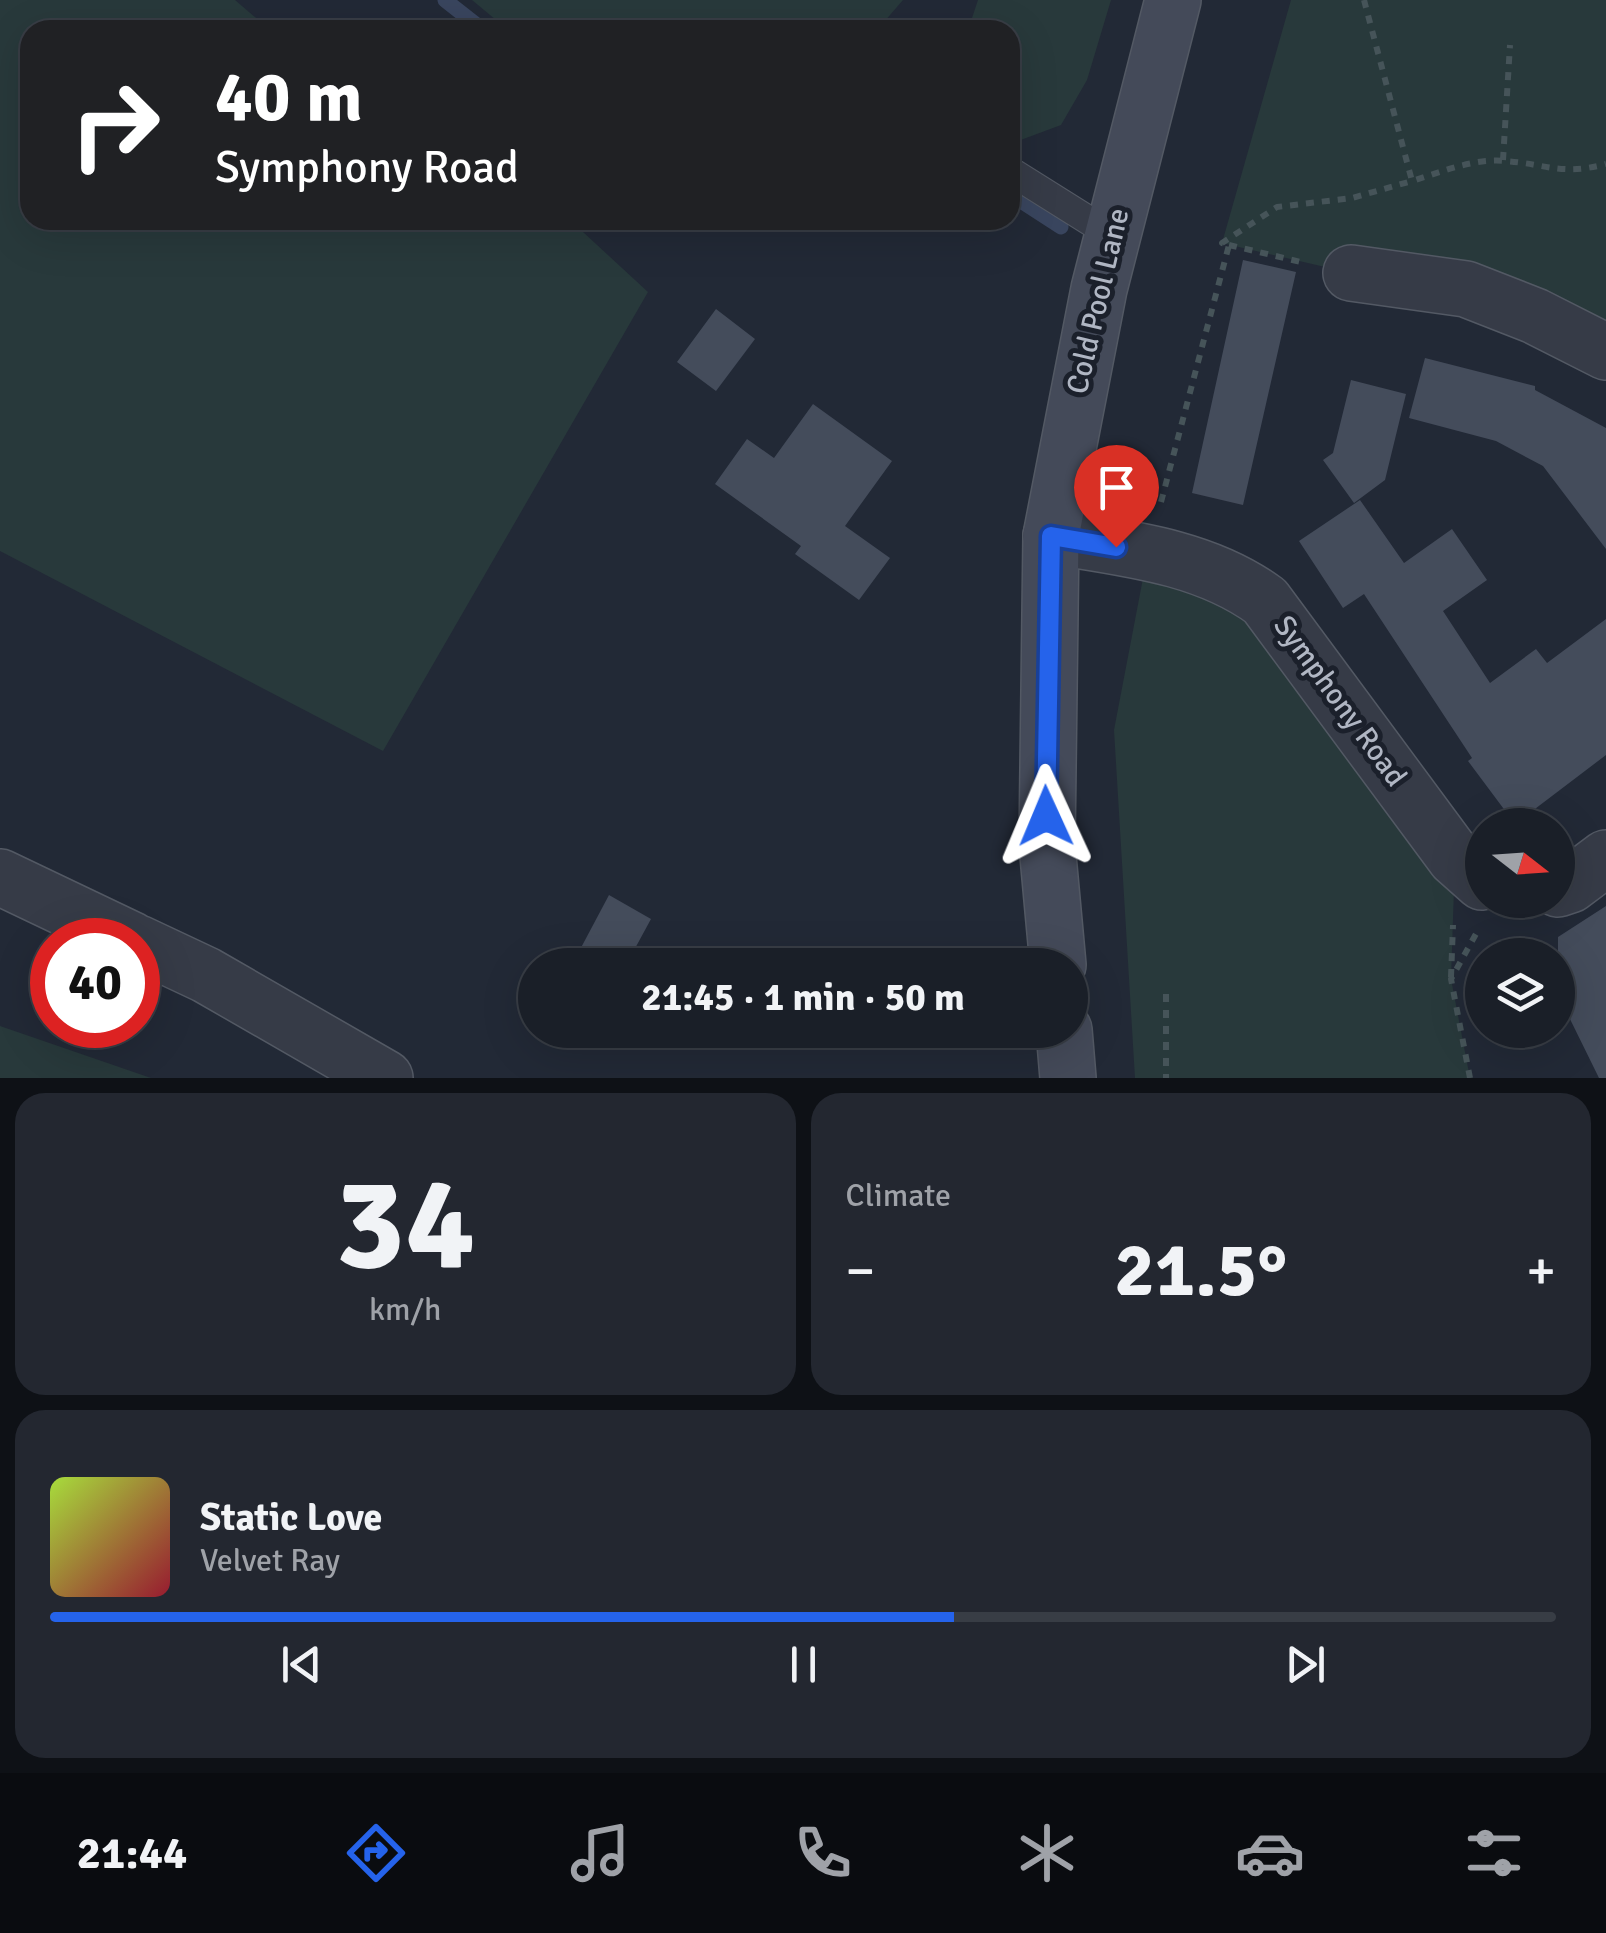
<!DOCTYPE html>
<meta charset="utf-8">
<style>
body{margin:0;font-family:Signika,sans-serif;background:#232730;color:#f1f3f6;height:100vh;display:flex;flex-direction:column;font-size:38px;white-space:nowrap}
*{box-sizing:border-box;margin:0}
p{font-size:32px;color:#9fa2a8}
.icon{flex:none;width:55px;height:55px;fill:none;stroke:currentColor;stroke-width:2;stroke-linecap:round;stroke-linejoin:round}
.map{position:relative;height:1078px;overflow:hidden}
.side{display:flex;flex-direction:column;gap:15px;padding:15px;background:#0e1116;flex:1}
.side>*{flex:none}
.banner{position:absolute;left:20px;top:20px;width:1000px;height:210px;border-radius:30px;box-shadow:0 10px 40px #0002,0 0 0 2px #383d45;background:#202124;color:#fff;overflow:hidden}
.needle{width:65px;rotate:107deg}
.tools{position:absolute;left:1465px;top:808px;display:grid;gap:20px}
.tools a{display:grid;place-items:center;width:110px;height:110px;border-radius:50%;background:#1a1f28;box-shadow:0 10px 40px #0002,0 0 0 2px #383d45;font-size:50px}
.speed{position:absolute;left:30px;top:918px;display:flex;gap:20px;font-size:50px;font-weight:700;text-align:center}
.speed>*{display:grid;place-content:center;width:130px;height:130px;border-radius:50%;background:#1a1f28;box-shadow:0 10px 40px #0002,0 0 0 2px #383d45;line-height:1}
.speed .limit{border:15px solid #d22;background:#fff;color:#111}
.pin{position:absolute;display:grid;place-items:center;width:85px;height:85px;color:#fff;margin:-102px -42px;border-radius:50% 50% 50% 0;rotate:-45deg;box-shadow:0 0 10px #0007}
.pin .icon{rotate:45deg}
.me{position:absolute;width:110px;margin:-55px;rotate:359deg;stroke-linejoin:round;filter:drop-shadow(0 0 8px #0008)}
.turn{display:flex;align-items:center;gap:35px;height:210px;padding:0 30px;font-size:45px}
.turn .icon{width:130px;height:130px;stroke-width:2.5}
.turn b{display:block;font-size:70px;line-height:85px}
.big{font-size:75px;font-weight:800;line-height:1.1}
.side .card{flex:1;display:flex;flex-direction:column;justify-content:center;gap:15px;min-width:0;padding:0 35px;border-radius:30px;background:#232730}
.side .dial{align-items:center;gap:0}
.dial b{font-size:130px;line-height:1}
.song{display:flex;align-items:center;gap:30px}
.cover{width:120px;height:120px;border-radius:15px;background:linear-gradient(135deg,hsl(80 70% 55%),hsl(350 70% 35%))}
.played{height:10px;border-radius:5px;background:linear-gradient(90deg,#2563eb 60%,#383d45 60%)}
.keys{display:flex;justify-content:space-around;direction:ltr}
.heat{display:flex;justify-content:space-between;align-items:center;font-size:55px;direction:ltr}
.side .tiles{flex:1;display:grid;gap:15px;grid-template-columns:1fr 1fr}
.card:last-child{grid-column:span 2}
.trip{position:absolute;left:518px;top:948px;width:570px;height:100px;border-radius:50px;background:#1a1f28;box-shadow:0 10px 40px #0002,0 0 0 2px #383d45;font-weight:800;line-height:100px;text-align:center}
.menu{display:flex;height:160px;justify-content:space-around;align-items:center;background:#0a0c10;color:#9fa2a8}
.menu .icon{width:70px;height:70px}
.menu .current{color:#2563eb}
.menu b{font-size:45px;color:#f1f3f6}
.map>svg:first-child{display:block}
.green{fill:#28393b}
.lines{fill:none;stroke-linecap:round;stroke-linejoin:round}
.stream{stroke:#39455e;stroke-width:15}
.building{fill:#444c5b}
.lane-casing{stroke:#535964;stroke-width:30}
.street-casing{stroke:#535964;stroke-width:58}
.secondary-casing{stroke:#535964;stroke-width:58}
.path{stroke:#465459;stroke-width:6;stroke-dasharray:8 8;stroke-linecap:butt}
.lane{stroke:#363b47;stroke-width:28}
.street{stroke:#363b47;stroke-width:55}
.secondary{stroke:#444a59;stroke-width:55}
.route-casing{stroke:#184099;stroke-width:25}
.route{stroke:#2563eb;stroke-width:18}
.labels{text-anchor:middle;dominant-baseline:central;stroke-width:10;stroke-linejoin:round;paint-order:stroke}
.street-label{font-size:30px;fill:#b0b6c3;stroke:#1b202b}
</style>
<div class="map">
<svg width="1606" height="1078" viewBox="0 0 1606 1078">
<rect width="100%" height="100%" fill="#222936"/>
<path class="green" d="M0,0H235L270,30H30V220H570L648,292L383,751L0,551Z
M472,0H903L877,30H508Z
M978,0H1111L1087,80L1061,125L1015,142L1010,139V30H968Z
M1291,0H1606V352L1351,273L1222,243Z
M1148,552L1223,576L1455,858L1451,979L1470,1078H1135L1114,730Z
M0,1026L151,1078H0Z"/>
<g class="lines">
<path class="stream" d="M445,0L483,30
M1010,194L1061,227"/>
</g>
<path class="building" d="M1243,260L1296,272L1243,505L1192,493Z
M716,309L755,339L716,391L677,362Z
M1425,358L1535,386V390L1606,428V549L1543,466L1496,441L1409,418Z
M1351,380L1406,394L1385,480L1354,503L1323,460L1333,453Z
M813,404L892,461L845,526L890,558L859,600L795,554L801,546L715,484L747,439L774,458Z
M1360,500L1404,563L1452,529L1487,580L1443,611L1490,683L1536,649L1547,663L1606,619V755L1515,824L1468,761L1472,758L1364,594L1343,608L1299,541Z
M609,895L651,919L626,965H586L575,959Z
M1606,906V1078H1599L1568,1015L1558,1019V937Z"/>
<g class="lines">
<g class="lane-casing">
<path id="lane" d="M1010,171L1112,235"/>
</g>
<g class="street-casing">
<path id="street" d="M1351,273L1466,289L1535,316L1606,352
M1051,536C1124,548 1204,556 1265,601L1455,858L1482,882
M0,877L132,940
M1558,889L1570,885L1606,858
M138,943L206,975L385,1078"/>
</g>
<g class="secondary-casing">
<path id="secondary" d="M1058,965L1047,845L1051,536L1099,289L1173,0
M1064,1030L1068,1078"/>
</g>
<path class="path" d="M1364,0L1412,181C1441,172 1474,158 1505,161C1547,164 1561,176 1606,164
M1503,160L1510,45
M1229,245L1301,262
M1161,502L1229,245L1222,243L1277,207L1352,198L1412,181
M1451,977L1453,925
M1166,994V1078
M1470,1078L1451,979L1477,932"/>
<use href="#lane" class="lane"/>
<use href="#street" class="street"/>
<use href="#secondary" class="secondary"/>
</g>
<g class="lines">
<g class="route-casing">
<path id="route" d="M1046,816L1051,536L1116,547"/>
</g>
<use href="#route" class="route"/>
</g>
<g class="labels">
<g class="street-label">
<text transform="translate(1098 301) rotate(-77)">Cold Pool Lane</text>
<text transform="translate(1340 701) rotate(54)">Symphony Road</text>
</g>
</g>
</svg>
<div class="tools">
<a><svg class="needle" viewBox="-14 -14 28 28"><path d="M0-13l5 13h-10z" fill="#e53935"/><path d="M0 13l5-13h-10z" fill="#9fa2a8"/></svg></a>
<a><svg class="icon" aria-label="layers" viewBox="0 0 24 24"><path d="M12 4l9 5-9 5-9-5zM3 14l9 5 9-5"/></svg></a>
</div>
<div class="speed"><div class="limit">40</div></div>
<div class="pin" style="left:1116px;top:547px;background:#d93025"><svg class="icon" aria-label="arrive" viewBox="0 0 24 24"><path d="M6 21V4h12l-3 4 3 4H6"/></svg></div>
<svg class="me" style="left:1046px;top:816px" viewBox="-20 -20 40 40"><path d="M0-17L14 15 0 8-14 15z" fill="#2563eb" stroke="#fff" stroke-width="4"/></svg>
<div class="trip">21:45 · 1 min · 50 m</div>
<div class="banner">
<div class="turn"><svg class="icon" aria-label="right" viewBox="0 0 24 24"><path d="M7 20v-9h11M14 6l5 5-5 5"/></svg><div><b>40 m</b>Symphony Road</div></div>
</div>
</div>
<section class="side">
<div class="tiles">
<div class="card dial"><b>34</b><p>km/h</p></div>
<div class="card"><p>Climate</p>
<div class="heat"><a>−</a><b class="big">21.5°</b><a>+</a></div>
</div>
<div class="card">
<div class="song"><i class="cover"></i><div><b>Static Love</b><p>Velvet Ray</p></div></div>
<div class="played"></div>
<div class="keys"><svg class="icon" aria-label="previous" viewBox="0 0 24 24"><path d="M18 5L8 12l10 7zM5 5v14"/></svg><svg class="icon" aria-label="pause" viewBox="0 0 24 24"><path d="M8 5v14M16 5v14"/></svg><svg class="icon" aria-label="next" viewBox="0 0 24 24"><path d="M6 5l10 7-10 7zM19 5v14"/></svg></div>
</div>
</div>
</section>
<nav class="menu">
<b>21:44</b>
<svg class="icon current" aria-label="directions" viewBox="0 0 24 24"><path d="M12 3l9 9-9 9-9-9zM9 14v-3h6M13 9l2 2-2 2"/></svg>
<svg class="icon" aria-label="music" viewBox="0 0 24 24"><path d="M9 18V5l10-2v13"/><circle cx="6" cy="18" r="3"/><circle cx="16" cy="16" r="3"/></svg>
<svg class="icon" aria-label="phone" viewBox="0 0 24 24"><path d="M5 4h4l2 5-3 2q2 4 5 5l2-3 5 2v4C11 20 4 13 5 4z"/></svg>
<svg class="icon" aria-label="climate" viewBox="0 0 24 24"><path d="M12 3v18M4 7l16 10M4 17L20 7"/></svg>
<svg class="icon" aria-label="car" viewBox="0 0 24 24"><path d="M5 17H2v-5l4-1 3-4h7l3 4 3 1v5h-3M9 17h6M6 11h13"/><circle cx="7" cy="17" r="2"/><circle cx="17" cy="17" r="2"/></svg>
<svg class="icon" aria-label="filters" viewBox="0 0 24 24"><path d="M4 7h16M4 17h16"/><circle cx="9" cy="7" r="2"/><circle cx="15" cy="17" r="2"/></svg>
</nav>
